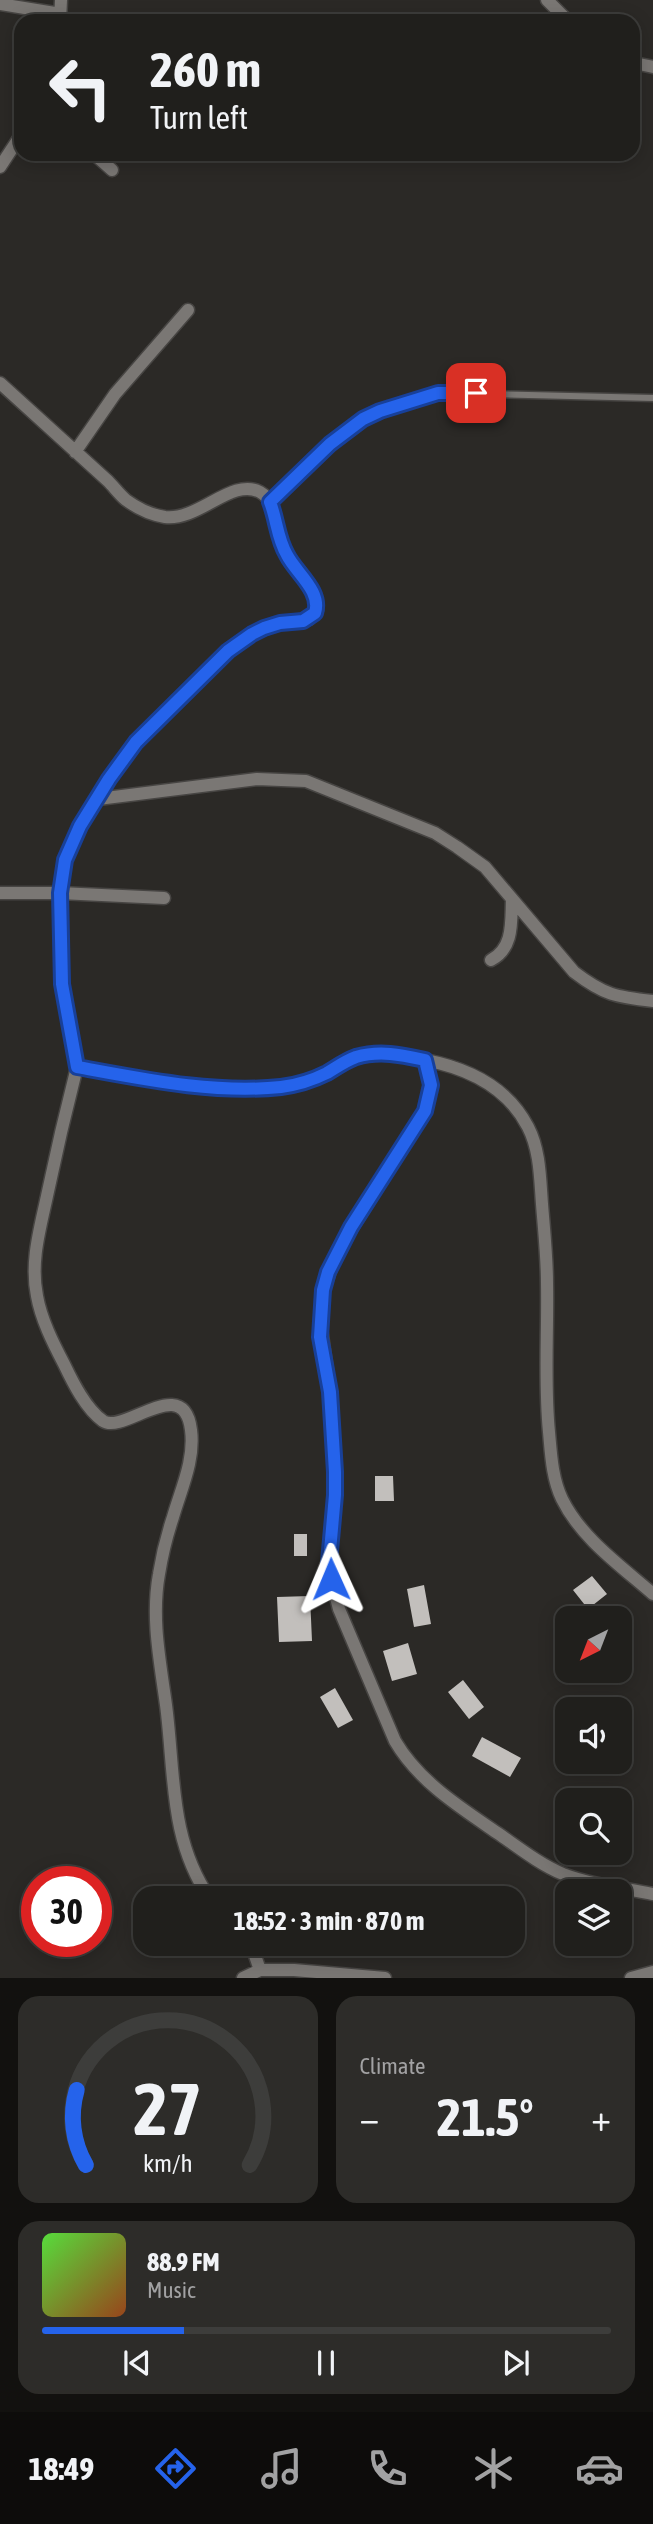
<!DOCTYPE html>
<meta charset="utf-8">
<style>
body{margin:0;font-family:"Asap Condensed",sans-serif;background:#2d2c29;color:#f1f3f6;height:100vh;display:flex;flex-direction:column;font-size:26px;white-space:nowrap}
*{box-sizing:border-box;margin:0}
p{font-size:23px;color:#a2a2a3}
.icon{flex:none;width:38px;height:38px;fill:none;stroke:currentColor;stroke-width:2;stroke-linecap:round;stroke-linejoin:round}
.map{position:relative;height:1978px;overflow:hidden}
.side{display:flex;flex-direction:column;gap:18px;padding:18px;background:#12110f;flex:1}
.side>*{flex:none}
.banner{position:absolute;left:14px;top:14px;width:626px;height:147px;border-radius:21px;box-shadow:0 4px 18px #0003,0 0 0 2px #3d3d3b;background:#201f1c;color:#f1f3f6;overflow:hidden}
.needle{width:46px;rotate:222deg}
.fabs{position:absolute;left:555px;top:1606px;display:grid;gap:14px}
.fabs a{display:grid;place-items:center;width:77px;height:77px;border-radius:14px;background:#201f1c;box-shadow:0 4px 18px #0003,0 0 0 2px #3d3d3b;font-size:35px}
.speed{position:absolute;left:21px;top:1866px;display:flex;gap:14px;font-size:35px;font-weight:700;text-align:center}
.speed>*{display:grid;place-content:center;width:91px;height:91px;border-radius:50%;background:#201f1c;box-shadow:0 4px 18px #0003,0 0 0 2px #3d3d3b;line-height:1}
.speed .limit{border:10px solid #d22;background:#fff;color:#111}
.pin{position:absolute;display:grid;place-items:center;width:60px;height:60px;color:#fff;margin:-30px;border-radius:14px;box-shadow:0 4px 10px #0006}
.me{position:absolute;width:77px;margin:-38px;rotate:359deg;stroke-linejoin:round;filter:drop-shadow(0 0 5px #0008)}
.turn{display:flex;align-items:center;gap:24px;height:147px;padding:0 21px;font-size:32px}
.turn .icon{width:91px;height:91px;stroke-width:2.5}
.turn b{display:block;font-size:49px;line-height:60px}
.big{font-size:52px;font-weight:700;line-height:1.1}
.side .card{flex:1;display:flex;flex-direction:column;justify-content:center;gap:10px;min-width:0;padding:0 24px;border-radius:21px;background:#2d2c29}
.side .dial{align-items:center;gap:0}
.dial svg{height:182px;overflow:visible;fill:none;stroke:#3d3d3b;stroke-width:7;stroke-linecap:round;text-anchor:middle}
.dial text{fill:#f1f3f6;stroke:none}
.song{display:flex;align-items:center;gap:21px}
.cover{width:84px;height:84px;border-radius:10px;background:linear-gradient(135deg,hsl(110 70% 55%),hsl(20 70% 35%))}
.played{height:7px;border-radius:4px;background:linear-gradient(90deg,#2563eb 25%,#3d3d3b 25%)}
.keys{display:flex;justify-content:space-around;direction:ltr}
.heat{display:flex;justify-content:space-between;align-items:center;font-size:38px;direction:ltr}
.side .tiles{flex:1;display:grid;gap:18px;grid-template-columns:1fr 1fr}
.card:last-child{grid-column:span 2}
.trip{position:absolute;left:133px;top:1886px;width:392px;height:70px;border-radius:21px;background:#201f1c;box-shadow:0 4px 18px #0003,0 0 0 2px #3d3d3b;font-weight:700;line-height:70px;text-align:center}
.tab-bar{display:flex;height:112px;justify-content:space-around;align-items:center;background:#0d0c0b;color:#a2a2a3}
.tab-bar .icon{width:49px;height:49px}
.tab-bar .on{color:#2563eb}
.tab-bar b{font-size:32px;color:#f1f3f6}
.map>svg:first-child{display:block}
.building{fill:#c2bfbc}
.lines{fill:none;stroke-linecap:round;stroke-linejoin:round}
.service-casing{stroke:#474543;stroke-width:9}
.minor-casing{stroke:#474543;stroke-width:15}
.service{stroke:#7a7774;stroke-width:6}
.minor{stroke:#7a7774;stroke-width:12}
.route-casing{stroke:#184099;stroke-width:18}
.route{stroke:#2563eb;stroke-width:12}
</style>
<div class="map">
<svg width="653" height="1978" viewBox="0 0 653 1978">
<rect width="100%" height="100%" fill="#2b2926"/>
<path class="building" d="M375,1476H393L394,1501H375Z
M294,1534H307V1556H294Z
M592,1576L607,1594L588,1609L573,1590Z
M424,1585L431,1624L414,1627L407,1589Z
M310,1596L312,1641L279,1642L277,1597Z
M408,1643L417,1674L392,1681L383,1651Z
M463,1680L484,1707L469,1719L448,1692Z
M335,1688L353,1720L338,1728L320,1697Z
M482,1737L521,1758L510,1777L472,1756Z"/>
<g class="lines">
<g class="service-casing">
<path id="service" d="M270,502C313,460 345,422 403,403C418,398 433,393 450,393L653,398"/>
</g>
<g class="minor-casing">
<path id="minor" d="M547,0L568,21
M0,4L61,14
M60,21L61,0
M634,63L653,67
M94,154L112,170
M0,167L21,135
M0,383C36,416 72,448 108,481C114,487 119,494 126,500C137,508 152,515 165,517C199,521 232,477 260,492C278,502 275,528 282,545C290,566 318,587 317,610L309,619L280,623L252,634L228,651L136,742L109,779L80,826L65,860L60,893L62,984L77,1067C142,1079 217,1094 283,1086C299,1084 315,1079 329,1072C338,1067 347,1060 357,1057C380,1050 402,1055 425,1060L431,1085L425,1111L338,1250L323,1290L320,1321L330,1392L335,1471V1495L329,1562L331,1579L339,1609L395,1741C419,1782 461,1808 499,1834C519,1848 541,1865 563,1874C592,1885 623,1888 653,1894
M75,452L115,394L188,310
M98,799L257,779L306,781L435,833L457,847L485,867L574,972C604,995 616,997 653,1001
M0,893H60L164,898
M491,960C514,948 511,922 512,899
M425,1060C467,1068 507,1086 528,1127C540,1150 540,1178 542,1204C544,1230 547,1257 547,1283C548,1333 544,1382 549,1432C551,1454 552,1478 562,1499C581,1538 621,1566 653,1594
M77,1067C66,1110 56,1153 47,1196C40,1229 30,1262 37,1296C41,1319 53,1343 64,1364C73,1383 86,1409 103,1421C124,1435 184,1372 191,1430C195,1460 181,1489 173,1517C167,1535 162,1555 159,1574C151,1618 160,1661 166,1705C175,1774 169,1839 210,1899
M251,1944L260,1970
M243,1978L260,1970H294L385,1978
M631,1978L653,1972"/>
</g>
<use href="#service" class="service"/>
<use href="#minor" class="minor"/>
</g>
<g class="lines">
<g class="route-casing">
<path id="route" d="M331,1579L329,1562L335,1495V1472L330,1392L320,1337L323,1290L328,1272L351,1227L425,1111L431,1085L425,1060C402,1055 380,1050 356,1057C345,1061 337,1067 327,1073C313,1080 297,1085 281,1087C214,1094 143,1079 77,1067L62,984L60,893L65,860L80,826L109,779L136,742L228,651L252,634L264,628L280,623L303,621L315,613C322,591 296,573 287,555C277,538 277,520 270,502L330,444L363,419L380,411L438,393H476"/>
</g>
<use href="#route" class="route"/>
</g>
</svg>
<div class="fabs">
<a><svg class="needle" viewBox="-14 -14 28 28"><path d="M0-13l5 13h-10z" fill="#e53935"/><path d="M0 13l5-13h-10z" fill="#a2a2a3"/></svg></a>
<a><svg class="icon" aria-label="sound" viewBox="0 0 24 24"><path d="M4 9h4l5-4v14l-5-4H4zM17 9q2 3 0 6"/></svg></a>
<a><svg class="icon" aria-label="search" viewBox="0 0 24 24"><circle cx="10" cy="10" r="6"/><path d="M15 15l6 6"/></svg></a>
<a><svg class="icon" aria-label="layers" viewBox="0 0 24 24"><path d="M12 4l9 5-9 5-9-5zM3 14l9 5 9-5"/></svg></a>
</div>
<div class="speed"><div class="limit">30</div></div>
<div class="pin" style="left:476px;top:393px;background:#d93025"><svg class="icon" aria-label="arrive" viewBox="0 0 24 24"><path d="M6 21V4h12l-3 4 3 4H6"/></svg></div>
<svg class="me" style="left:331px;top:1579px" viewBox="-20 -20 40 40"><path d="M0-17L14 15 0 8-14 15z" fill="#2563eb" stroke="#fff" stroke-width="4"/></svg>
<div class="trip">18:52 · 3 min · 870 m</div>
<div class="banner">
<div class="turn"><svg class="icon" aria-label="left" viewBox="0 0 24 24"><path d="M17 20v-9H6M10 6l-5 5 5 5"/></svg><div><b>260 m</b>Turn left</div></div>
</div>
</div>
<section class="side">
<div class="tiles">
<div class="card dial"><svg viewBox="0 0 100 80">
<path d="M14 69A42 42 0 1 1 86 69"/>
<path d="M14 69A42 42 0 0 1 10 36" stroke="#2563eb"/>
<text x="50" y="56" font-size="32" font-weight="700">27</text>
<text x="50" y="72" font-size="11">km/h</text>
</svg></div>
<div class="card"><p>Climate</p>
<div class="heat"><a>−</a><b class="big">21.5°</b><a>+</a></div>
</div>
<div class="card">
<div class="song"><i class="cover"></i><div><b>88.9 FM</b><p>Music</p></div></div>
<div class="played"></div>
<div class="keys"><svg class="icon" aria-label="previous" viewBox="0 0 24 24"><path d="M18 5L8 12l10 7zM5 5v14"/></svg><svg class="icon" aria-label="pause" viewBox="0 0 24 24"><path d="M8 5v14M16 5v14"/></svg><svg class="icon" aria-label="next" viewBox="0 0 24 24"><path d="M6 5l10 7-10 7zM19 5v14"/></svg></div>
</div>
</div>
</section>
<nav class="tab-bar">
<b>18:49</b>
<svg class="icon on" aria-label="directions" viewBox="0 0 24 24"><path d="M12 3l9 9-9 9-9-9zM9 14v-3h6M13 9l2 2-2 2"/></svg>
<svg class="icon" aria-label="music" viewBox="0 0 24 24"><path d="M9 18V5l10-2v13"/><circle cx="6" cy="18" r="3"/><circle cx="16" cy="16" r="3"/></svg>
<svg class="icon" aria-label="phone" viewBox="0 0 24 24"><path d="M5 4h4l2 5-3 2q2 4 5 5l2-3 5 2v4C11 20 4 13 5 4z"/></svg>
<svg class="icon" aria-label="climate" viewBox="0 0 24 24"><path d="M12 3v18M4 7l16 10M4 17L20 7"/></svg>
<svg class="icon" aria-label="car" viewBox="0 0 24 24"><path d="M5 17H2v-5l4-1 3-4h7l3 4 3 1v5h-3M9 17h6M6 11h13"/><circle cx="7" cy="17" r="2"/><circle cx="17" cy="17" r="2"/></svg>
</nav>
